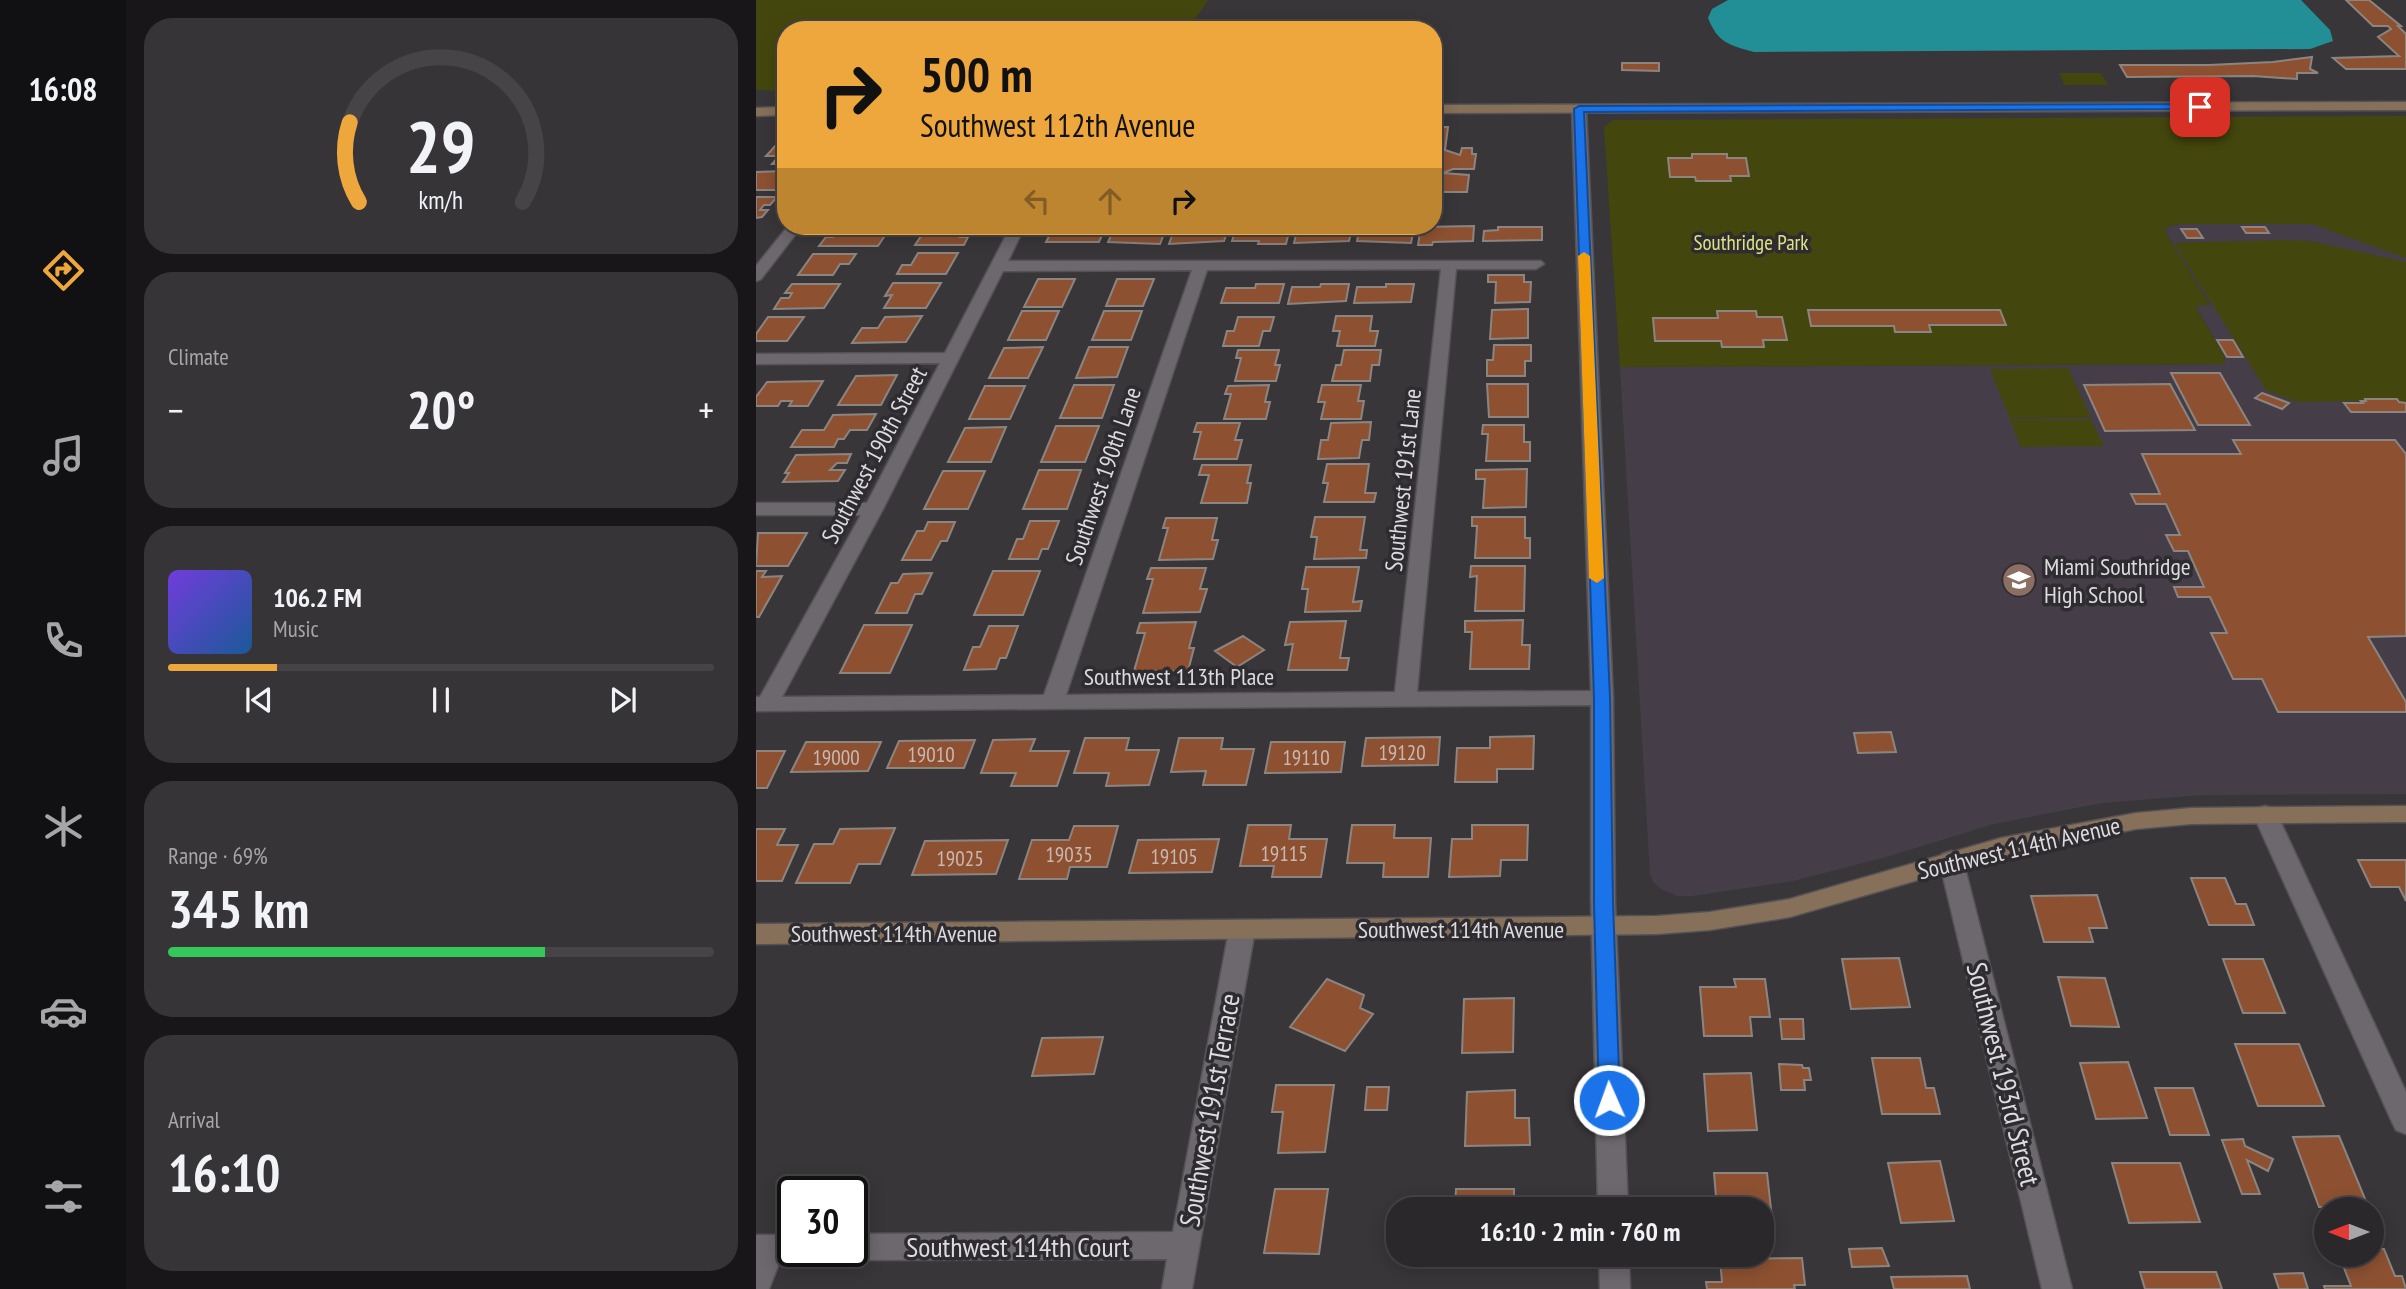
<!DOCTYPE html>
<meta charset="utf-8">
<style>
body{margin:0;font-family:"PT Sans Narrow",sans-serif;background:#373438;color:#f1f3f6;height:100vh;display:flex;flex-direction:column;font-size:26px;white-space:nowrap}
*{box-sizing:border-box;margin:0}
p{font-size:23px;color:#a6a6a9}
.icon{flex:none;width:38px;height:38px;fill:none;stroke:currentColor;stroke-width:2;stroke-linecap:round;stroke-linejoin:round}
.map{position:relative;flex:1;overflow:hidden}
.side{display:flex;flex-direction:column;gap:18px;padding:18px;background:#181618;width:630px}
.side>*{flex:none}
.banner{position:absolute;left:21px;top:21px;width:665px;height:214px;border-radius:28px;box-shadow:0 4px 18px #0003,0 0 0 2px #474448;background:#eea73d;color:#111;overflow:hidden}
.needle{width:46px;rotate:270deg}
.fabs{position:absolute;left:1558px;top:1197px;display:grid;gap:14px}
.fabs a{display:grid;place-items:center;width:70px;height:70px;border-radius:50%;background:#2b282c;box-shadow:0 4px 18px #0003,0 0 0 2px #474448;font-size:35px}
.speed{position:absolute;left:21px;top:1176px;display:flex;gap:14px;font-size:35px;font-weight:700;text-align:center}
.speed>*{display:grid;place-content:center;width:91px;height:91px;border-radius:50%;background:#2b282c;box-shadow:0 4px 18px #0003,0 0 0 2px #474448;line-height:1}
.speed .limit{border:4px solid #111;border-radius:10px;background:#fff;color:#111}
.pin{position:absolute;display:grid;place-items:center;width:60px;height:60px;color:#fff;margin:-30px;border-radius:14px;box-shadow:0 4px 10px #0006}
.me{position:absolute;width:77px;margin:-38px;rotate:358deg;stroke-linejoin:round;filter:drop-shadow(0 0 5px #0008)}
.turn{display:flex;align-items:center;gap:24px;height:147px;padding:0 28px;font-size:32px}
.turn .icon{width:91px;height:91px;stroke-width:2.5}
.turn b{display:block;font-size:49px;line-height:60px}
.lanes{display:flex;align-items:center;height:66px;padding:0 28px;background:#0003;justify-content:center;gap:35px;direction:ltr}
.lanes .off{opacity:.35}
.big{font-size:52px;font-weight:600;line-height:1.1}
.side .card{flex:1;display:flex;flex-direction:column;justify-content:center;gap:10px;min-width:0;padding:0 24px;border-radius:28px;background:#373438}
.side .dial{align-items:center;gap:0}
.dial svg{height:182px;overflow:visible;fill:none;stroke:#474448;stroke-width:7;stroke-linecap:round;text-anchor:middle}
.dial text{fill:#f1f3f6;stroke:none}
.song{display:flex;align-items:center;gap:21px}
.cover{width:84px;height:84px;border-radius:10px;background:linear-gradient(135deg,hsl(260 70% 55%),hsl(210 70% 35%))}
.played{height:7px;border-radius:4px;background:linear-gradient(90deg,#eea73d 20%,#474448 20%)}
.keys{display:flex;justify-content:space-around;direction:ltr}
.heat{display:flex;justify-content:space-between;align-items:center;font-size:38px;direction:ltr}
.charge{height:10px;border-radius:5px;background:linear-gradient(90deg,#34c759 69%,#474448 0)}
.trip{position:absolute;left:630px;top:1197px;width:388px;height:70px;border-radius:28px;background:#2b282c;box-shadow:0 4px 18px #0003,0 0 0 2px #474448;font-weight:600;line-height:70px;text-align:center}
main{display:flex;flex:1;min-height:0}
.tabs{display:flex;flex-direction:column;width:126px;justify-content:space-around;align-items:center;background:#111012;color:#a6a6a9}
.tabs .icon{width:49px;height:49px}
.tabs .selected{color:#eea73d}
.tabs b{font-size:32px;color:#f1f3f6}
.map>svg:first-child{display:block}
.built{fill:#453e48}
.green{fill:#44470d}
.water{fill:#228e96}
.building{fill:#8d5131;stroke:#8b8582;stroke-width:2}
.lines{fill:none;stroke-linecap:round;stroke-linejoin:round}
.street-casing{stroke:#555256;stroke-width:3}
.secondary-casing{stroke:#555256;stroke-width:3}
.street{fill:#6c686d;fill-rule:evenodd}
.secondary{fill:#867059;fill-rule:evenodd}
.route{fill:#1a73e8;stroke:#114b97;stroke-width:2}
.slow{fill:#f59e0b}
.labels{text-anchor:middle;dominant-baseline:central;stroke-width:7;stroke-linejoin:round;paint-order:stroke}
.far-park-label{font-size:21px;fill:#dce380;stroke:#2e2c30}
.number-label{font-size:21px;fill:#c9b8b2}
.street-label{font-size:24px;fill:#dddbdd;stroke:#2e2c30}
.poi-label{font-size:24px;fill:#dddbdd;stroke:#2e2c30;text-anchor:start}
.near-street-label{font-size:28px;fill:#dddbdd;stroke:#2e2c30}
</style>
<main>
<nav class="tabs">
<b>16:08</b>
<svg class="icon selected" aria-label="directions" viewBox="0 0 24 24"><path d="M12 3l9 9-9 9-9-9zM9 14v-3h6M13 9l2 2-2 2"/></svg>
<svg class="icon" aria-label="music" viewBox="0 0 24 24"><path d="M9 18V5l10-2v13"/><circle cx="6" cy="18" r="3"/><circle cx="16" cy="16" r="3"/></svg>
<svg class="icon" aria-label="phone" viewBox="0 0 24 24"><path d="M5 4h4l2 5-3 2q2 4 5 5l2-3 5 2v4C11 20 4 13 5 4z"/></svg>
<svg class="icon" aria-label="climate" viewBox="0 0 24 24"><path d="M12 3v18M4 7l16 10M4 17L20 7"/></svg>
<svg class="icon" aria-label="car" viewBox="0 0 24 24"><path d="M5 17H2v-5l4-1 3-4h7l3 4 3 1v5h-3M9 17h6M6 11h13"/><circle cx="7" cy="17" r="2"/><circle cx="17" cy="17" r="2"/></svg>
<svg class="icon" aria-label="filters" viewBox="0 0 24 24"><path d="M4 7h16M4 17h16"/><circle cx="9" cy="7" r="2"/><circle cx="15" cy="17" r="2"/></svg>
</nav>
<section class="side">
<div class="card dial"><svg viewBox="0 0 100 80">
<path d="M14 69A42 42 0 1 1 86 69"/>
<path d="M14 69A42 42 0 0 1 10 34" stroke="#eea73d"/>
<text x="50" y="56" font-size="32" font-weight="700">29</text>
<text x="50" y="72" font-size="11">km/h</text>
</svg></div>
<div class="card"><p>Climate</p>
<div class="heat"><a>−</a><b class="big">20°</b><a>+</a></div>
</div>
<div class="card">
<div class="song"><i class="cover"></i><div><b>106.2 FM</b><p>Music</p></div></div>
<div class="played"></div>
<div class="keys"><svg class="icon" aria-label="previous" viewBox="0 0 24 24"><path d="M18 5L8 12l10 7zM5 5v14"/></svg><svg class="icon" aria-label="pause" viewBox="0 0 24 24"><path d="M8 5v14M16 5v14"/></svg><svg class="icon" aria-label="next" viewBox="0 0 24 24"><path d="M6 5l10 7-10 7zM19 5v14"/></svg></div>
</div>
<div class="card"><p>Range · 69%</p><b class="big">345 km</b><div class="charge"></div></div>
<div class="card"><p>Arrival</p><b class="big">16:10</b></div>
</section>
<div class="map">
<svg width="1650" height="1289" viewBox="0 0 1650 1289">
<rect width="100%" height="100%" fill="#39363a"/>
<path class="built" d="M1424,224H1650V794L1447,795L1346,803L1238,824L1130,857L1037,881L936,896H921L907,890L897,882L894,873L864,367L1468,364L1469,357L1439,305L1454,304L1410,233L1411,227Z"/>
<path class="green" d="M0,0H452L432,30H30V91L0,90Z
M1303,73H1345L1352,85H1309Z
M1650,116V258L1556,224H1424L1411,227L1410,233L1454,305L1439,306L1469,357L1468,364L864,367L848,127L857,120Z
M1520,240L1554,241L1650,262V403L1643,402L1640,399H1610V401L1540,402L1510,390L1418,243Z
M1312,368L1335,418L1254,419L1234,369Z
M1254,420H1335L1348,446L1265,447Z"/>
<path class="water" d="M972,0H1545L1574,30L1577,41L1554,49L998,52C973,45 962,43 952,18L956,9Z"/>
<path class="building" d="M1590,0H1613L1645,26H1642L1650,34V69H1590L1577,58L1643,56L1622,37L1635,29L1632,26H1617Z
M1556,57L1554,69L1562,73H1541V79L1497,76L1371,77L1364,65H1453L1517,62Z
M866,63H903V71L866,70Z
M677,127H692L689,150L704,155L706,148H716V154H720L718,169H697L687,173L713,175L711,192H685L686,186H682L681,192H677Z
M21,144H30V164H16L23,156H10Z
M936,154H971V158H990L993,176H974L975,181H940L939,177H914L912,158H936Z
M30,171V186L26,190H0V172Z
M0,197H21L14,205H8L4,210H12L6,217L0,218Z
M77,226H124L118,235L130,234L122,246H63L70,237H77L80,233H72Z
M172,226H218L214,232H207L204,237H212L208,245H159Z
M350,226L343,242H290L298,227Z
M385,226L384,229H410L404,244L352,242L359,227Z
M481,226H508L507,229L534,228L530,244H502L503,241H476Z
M569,226H597L593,241L538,243L542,227Z
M604,226L658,228L655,243L601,241Z
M718,226L717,241L677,242L676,245H662L665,227Z
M445,227H473L468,241L413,244L418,230L444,229Z
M742,227H786V240L727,241L728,231L742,230Z
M1486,227H1509L1513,233H1490Z
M1425,229H1441L1447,238H1431Z
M162,253H202L190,274H141L146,265H155Z
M57,254H100L93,264H84L77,275H42Z
M732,275H768V282H775L774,302L739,303L740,282H732Z
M282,279H319L306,307H268Z
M361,279H398L387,306H350Z
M137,283H185L170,308H128L136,295L129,296Z
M36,284H84L68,308L18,309L25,298H33L36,293H29Z
M500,284H528L523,303H465L470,288H499Z
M565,284H593L590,301L532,304L536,287H564Z
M630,284H658L655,302L598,303L601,287H630Z
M772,309V338L734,339L736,310Z
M1052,310H1244L1250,325H1173L1175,332H1139L1138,326H1055Z
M266,311H303L290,340H252Z
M348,311H386L375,340H336Z
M961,311H1000L1001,317H1026L1031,340H1007L1008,347H966L965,341H899L897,318H962Z
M166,316L150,342L96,343L106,328H122L129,317Z
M580,316H616L614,331H622L619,346H581L584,331H577Z
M12,317H48L31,341H0V334Z
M482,317H518L514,331H507L503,346H467L471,331H478Z
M1461,340H1477L1487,357H1471Z
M738,345H775V361H769V376H731V360H737Z
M287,347L272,378H233L248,348Z
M333,347H372L361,377L320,378Z
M482,350H523L519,365H524L520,381H479L485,358H480Z
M588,350H625L623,365H616L614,381H576L580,365H585Z
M1415,373H1464L1494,425H1442Z
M141,375L125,405H82L100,376Z
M67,381L52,406H33L36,401H25L22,406H0V397L11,382Z
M731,384H772V417H733Z
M1414,384L1439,430L1349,431L1328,385Z
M318,385H358L346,418H304Z
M513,385L509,402H514L510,419H468L475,394H469L472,386Z
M566,385H605L602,401H608L605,419H565L569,402H562Z
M229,386H269L254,419H213Z
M1506,393L1533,403L1526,409L1499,398Z
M1609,399H1641L1643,402L1650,403V412H1595L1588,403H1607L1605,401H1610Z
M120,414L111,430H94L88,439H82L78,447H35L46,430H68L77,415Z
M615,422L613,440H606L603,458L562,459L565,440H572L575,423Z
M441,423H484L479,440H486L481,459H438L445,432H438Z
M727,425H768V442H774V461H730L732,434H726Z
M300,426H343L329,462H285Z
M250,427L235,462H192L209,428Z
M1477,440H1639L1650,454V636L1612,637L1650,702V712H1522L1506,679H1477L1455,633H1471L1454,597H1422L1418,587H1448L1432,551H1418L1410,535H1424L1410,504H1380L1375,494H1404L1386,454H1485Z
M95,454L91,463H81L74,470H89L82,481L27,482L33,473H29L40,455Z
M571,464H613L609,493H620L618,502H568L572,483H567Z
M446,465H495L491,483H495L491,503H445L453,475H443Z
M771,469L770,507L727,508L729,479H720V470Z
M283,470H325L311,509H267Z
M187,471H229L212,509H168Z
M559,517H609L604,550H611L610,558L558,559L561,537H555Z
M716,517H769V538H774V558H719L721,526H716Z
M410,518H461L456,540H462L457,559L403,560L412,528H407Z
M274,521H303L292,549H286L282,559H253L261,539H267Z
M172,522H199L191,541H185L175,560H146L161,531H168Z
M2,533H51L32,566H0Z
M715,566H769L768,611H719L721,576L714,577Z
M550,567H603L597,602L606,601L604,611L549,612L552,589H546Z
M395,568H450L444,589H451L444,612L387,613L397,579H391Z
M0,571H10L6,577L26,576L3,617H0Z
M237,571H284L267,615H218Z
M176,573L166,594H159L151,613H120L135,583H142L147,574Z
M767,620L766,645H774L773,669H714L716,632H709V621Z
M590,621L584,658H593L591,670H532L537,644L529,645L534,622Z
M440,622L433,648H438L432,671H378L389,633H381L384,623Z
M108,625H156L134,673H84Z
M233,626H262L250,658H244L240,669L208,670L217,647H224Z
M487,636L508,650L481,667L459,651Z
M1135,732L1140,752L1102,753L1098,733Z
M778,736L777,769H741V782H699L701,748H734V737Z
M684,737L682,765L606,766L610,738Z
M329,738H373L370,750H403L393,785L350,786L353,773H318Z
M423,738H467L465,749H498L490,785H447L450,771L415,772Z
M279,739L274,751H313L301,786H255L260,773H225L237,740Z
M219,740L208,768H131L143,741Z
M50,742H125L112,771L35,772Z
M515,742H589L585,772L509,773Z
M0,751H29L11,788H0Z
M492,825H535L533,839H571L565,877H516L518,866H484Z
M596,825H639L638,838H675L672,877H627L628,863H591Z
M716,825H772L771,860H745L744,876L693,877L696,839H716Z
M318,826H362L351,867H314L311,879H263L276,840H313Z
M139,828L124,864H102L94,883H40L58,844H77L84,829Z
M0,829H29L21,845H42L26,881H0Z
M463,839L456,872L373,873L382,840Z
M252,840L240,874L156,875L169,841Z
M1602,860H1650V901L1643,887H1615Z
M1435,878H1469L1480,904H1490L1498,925H1453Z
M1341,895L1351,928H1333L1337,942H1288L1275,896Z
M1143,958L1154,1007L1095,1009L1086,959Z
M1467,959H1507L1529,1013H1487Z
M1302,977L1349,978L1363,1027L1315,1026Z
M571,979L608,995L604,1008L617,1014L589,1051L534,1027Z
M978,979H1009L1014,1017H994L996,1036H948L944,987H980Z
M758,998L757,1052L706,1053L708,999Z
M1024,1019H1047L1048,1039H1026Z
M347,1037L338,1074L276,1076L286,1038Z
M1479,1044H1543L1568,1106H1502Z
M1116,1058H1164L1170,1088H1178L1184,1114H1126Z
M1372,1062L1391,1118L1340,1119L1324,1063Z
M1023,1064L1046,1065L1047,1068H1053L1055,1080H1048L1049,1090H1025Z
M995,1073L1001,1130L952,1131L948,1074Z
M520,1085H578L569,1152L522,1153L527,1112H516Z
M611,1087H633L631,1110H609Z
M1399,1088H1437L1453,1135H1414Z
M759,1090V1118H773L774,1145L709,1146L711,1092Z
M1583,1136L1612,1206L1563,1207L1537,1137Z
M1487,1139L1489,1146L1517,1159L1512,1171L1491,1160L1504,1194H1486L1466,1140Z
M1184,1161L1198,1221L1145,1223L1132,1163Z
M1356,1163H1424L1444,1222L1373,1223Z
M958,1173H1011L1018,1236H1006V1209H961Z
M519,1189H572L563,1254L508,1253Z
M700,1189H758V1209H699Z
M1126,1248L1133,1266L1096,1267L1093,1249Z
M1615,1249H1628L1639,1276H1646L1650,1289H1569L1568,1286H1595L1583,1255H1615Z
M1046,1258L1049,1285H1038L1039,1289H951L950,1282H966L964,1259Z
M1384,1272H1460L1466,1289H1389Z
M1547,1273L1552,1289H1523L1518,1274Z
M1211,1276L1214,1289H1138L1135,1277Z"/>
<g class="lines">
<g class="street-casing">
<path id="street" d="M823,105L830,109L857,698L859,902L872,1209H842L835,902V705L0,711V697H4L105,515H0V503H111L184,363L0,364V354L189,353L255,226H269L252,261H785L788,264L780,269H700L661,692L835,691L816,109ZM685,269L639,692L310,695L451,270ZM436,270L288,695L26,697L127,509L247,271Z
M32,226H46L5,279L0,281V266Z
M1509,806L1517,808L1521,814L1650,1092V1134L1640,1130L1636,1122L1497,814L1501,808Z
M1195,851L1204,854L1207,860L1316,1289H1286L1183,860L1186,854Z
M486,920L495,923L499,930L436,1289H406L411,1259L96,1260L85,1257L83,1251H96V1234L417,1232L473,930L477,923Z
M0,1235H37V1251H50L48,1258L37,1261H24L13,1289H0Z
M843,1255H873L874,1289H844Z"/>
</g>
<g class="secondary-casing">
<path id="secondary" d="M1650,102V110L677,113V105Z
M30,107V115L0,116V108Z
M1650,806V822L1435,824L1380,829L1245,856L1034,917L954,930L901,934L0,944V924L901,916L954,912L1034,899L1245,838L1380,813L1435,808Z"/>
</g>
<use href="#street" class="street"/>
<use href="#secondary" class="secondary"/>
</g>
<path class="route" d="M1444,104L1448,105V109L828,112L854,698L857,902L864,1100L861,1106L853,1109L846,1106L843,1100L838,902V698L818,109L823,106Z"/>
<path class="slow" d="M828,252L834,256L848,578L841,583L833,578L822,256Z"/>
<defs>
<g id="school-disc" transform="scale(1.75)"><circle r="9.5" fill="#8d6e63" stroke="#2e2c30"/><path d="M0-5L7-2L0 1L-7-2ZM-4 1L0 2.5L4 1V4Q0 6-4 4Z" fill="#fff"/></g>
</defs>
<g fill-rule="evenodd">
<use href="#school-disc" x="1263" y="580"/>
</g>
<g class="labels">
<g class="far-park-label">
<text x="995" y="242">Southridge Park</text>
</g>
<g class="number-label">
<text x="646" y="752">19120</text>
<text x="175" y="754">19010</text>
<text x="80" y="757">19000</text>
<text x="550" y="757">19110</text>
<text x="528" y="853">19115</text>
<text x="313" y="854">19035</text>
<text x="418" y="856">19105</text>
<text x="204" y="858">19025</text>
</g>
<g class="street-label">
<text transform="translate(118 455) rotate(-62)">Southwest 190th Street</text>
<text transform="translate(347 476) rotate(-71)">Southwest 190th Lane</text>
<text transform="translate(647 480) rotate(-84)">Southwest 191st Lane</text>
<text x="423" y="676">Southwest 113th Place</text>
<text transform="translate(1263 848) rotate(-13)">Southwest 114th Avenue</text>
<text x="705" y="929">Southwest 114th Avenue</text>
<text x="138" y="933">Southwest 114th Avenue</text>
</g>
<g class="poi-label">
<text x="1288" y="566">Miami Southridge<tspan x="1288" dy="28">High School</tspan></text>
</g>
<g class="near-street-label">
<text transform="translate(1248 1074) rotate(76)">Southwest 193rd Street</text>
<text transform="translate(453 1110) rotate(-80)">Southwest 191st Terrace</text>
<text x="262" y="1246">Southwest 114th Court</text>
</g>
</g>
</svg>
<div class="fabs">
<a><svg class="needle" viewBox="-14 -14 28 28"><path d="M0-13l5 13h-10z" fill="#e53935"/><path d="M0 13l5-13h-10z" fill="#a6a6a9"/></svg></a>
</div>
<div class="speed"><div class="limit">30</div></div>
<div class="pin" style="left:1444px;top:107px;background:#d93025"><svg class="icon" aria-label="arrive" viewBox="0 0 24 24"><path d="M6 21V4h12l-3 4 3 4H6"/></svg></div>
<svg class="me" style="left:853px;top:1100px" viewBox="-20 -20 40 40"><circle r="17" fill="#1a73e8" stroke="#fff" stroke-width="3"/><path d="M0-11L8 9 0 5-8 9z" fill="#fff"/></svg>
<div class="trip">16:10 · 2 min · 760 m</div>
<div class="banner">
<div class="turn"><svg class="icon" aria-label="right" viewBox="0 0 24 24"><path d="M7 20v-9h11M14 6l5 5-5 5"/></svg><div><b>500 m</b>Southwest 112th Avenue</div></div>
<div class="lanes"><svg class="icon off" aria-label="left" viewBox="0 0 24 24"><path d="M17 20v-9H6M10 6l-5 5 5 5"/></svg><svg class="icon off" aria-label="ahead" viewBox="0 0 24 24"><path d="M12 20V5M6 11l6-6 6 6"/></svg><svg class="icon" aria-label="right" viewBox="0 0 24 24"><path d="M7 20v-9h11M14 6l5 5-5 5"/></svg></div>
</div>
</div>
</main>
